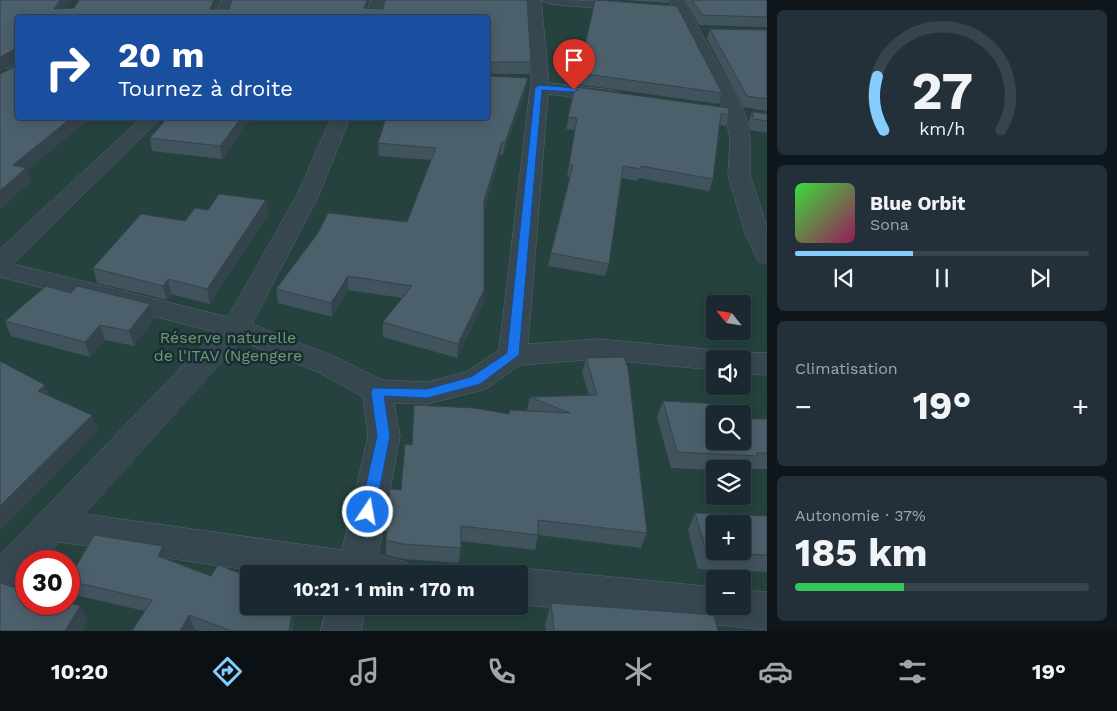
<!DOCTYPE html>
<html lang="fr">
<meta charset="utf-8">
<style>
body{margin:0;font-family:"Work Sans",sans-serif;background:#233039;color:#f1f3f6;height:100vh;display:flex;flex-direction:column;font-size:19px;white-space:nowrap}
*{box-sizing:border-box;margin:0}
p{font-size:16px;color:#9fa6ab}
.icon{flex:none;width:28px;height:28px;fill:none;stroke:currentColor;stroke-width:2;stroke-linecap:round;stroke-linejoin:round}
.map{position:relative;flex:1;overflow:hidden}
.panel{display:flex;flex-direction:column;gap:10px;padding:10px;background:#0e161b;width:350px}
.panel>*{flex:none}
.guide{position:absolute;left:15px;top:15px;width:475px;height:105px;border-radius:5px;box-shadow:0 2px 12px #0003,0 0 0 1px #38444d;background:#1a4fa0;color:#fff;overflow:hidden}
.needle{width:32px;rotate:300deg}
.fabs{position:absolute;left:706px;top:295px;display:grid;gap:10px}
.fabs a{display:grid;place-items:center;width:45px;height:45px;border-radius:5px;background:#1a2831;box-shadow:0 2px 12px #0003,0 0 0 1px #38444d;font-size:25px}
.speed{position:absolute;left:15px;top:550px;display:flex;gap:10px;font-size:25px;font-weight:700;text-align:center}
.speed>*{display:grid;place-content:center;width:65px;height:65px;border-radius:50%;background:#1a2831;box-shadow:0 2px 12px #0003,0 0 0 1px #38444d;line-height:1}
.speed .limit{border:8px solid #d22;background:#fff;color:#111}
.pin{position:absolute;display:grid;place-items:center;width:42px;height:42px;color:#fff;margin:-51px -21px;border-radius:50% 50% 50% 0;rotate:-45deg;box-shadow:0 0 5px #0007}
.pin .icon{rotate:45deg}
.me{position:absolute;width:55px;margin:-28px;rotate:12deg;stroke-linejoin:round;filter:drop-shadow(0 0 4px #0008)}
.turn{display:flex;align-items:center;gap:18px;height:105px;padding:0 20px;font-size:22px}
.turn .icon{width:65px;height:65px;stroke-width:2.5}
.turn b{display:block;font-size:35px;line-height:42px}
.big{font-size:38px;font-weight:700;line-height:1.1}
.panel .widget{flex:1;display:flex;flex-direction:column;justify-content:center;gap:8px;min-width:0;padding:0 18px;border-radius:8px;background:#233039}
.panel .dial{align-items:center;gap:0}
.dial svg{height:130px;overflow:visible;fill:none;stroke:#38444d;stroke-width:7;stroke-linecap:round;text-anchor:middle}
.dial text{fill:#f1f3f6;stroke:none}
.song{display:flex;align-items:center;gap:15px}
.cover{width:60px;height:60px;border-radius:8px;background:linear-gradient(135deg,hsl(120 70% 55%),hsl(330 70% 35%))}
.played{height:5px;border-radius:2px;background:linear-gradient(90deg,#85ccff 40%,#38444d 40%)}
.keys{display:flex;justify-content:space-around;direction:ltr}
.heat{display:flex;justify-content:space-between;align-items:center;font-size:28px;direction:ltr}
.charge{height:8px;border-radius:4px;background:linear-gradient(90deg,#34c759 37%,#38444d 0)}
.trip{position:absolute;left:240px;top:565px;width:288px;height:50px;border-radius:5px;background:#1a2831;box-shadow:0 2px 12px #0003,0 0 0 1px #38444d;font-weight:700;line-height:50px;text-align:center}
.tabs{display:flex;height:80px;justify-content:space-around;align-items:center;background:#0a1014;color:#9fa6ab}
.tabs .icon{width:35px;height:35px}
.tabs .on{color:#85ccff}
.tabs b{font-size:22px;color:#f1f3f6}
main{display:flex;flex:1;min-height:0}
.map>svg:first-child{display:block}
.green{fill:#25423f;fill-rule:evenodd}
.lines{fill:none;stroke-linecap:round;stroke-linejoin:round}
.minor-casing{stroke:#55646e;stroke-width:1}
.minor{fill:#374750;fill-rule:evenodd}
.wall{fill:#41535d}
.shaded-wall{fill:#35434c}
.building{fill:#4c606c;stroke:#35434c;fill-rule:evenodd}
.route{fill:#1a73e8;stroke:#114b97}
.labels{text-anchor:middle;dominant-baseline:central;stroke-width:5;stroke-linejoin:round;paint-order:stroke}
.park-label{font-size:16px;fill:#699e6b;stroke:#1c2c36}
</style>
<main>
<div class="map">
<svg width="767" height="631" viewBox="0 0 767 631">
<rect width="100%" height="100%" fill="#233641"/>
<path class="green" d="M0,0H767V631H0ZM18,18H488V118H18ZM715,304H742V331H715ZM715,359H742V386H715ZM715,414H742V441H715ZM715,469H742V496H715ZM715,524H742V551H715ZM26,561H69V604H26ZM249,574H519V606H249ZM715,579H742V606H715Z"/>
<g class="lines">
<g class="minor-casing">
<path id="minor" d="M222,0H236L229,18H213Z
M371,0H385L382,18H366Z
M527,0H541L549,83L612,90L619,92L621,96L619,100L612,102L548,94L528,344L599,339L715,350L725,353L729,359H715V370L599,359L520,365L486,389L427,404L394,403L400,436L378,555L406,562L412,574H275L60,542L42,561H26V579L13,593L0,599V555L215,332L0,277V249L141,118H161L13,264L228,317L297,195L331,118H350L319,195L252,324L340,359L382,380L427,382L466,372L499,350L531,82ZM241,341L320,373L363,397L368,436L342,550L85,514Z
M542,0C557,0 631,0 639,6L631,11L549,4Z
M669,0H683L745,113L750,139V175L767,227V264L758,261L745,233L728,175L730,139L725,113Z
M0,58H18V68H0Z
M742,352L767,353V375L742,374V359H730L732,356Z
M519,568L715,587V606H742V590L767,592V630L519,604V574H505Z
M327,606H366L361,631H321Z"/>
</g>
<use href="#minor" class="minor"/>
</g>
<path class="wall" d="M0,0H72L65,8H74L79,0H220L216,9H229L232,0H369L367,8L383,9L385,0H527L531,62L529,74H489V76L528,78L526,90L503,155H500L484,209V290L483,305L457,358L383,337V322L402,298L348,290L332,317L278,303L276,289L318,233L328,213L407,222L431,160L379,156L378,143L386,118H488V18H18V118H90L27,170L31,181L0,209V74L15,67V62L0,71Z
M625,0H669L668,3Z
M684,0H767V27L699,25Z
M710,29L767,30V111L743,107L707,39Z
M579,73L722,93L719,104L577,84Z
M575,87L729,115L726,126L719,125L713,179L709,191L639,178L638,181L622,178L609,264L605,276L548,266L551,253L570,177H567L575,130L566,129Z
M752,112L767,113V133L750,130L748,123Z
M113,118H133L131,119Z
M167,118H252L222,159L152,151L150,138Z
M208,210L268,214L210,304L171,294L167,300L97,283L93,268L185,221Z
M154,318L134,346L105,340L90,357L11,336L5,321Z
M586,358L647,533L641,548L538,535L535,550L461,541L459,563L403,559L386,555V540L401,490L412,445L509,414L527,410L530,397L589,395L582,373Z
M663,401L744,419H767V469H751L749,472H742V469H715V470L671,468L657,417Z
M695,513L767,516V572L698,569L688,530Z
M168,560L293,631H199L194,629L193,631H132L145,611L75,595L69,583V579Z
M551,603L718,631H546L545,625Z"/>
<path class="shaded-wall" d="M60,0H72L58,18L54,9Z
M214,0H220L213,18L210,9Z
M367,0H369L365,18L364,8Z
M13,50L17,61L0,71V57Z
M528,78L526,90L503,155L505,143Z
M71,118H90L27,170L31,181L0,209V191L13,165Z
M241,118H252L222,159L220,146Z
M502,142L500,155L482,213L484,200Z
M266,200L268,214L210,304L207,289Z
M348,276V290L332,317L331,303Z
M168,279L171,294L167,300L163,286Z
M484,290L483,305L457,358L458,344Z
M150,304L154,318L134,346L129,331Z
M100,325L105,340L90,357L85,342Z
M45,385L52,401L38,391Z
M92,415L98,431L0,531V506Z
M163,546L168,560L158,556Z
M80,606L88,621L83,631H65Z
M293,606H297L293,631H289Z
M189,615L194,629L193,631H180Z"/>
<path class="building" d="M0,0H60L54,9L74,8L79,0H214L210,9H229L232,0H367L364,8L383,9L385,0H527L531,62H489L488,64V18H18V118H71L13,165L26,168L0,191V74L15,67L16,50H13L0,57Z
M595,0L677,6L722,93L579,73Z
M692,0H767V17L702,15Z
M710,29L767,30V99L747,96Z
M488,66L489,76L528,78L505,143L502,142L484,200V290L458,344L383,322L412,286L348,276L331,303L276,289L318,233L328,213L407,222L436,148L378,143L386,118H488Z
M575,87L728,108L729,115L721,113L713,179L641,166V169L623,166L609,264L551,253L573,165H569L577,118L568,117Z
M752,112L767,114V121L754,119Z
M167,118H241L220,146L150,138Z
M219,194L266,200L207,289L168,279L163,286L93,268L141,214L185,221L195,208L208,210Z
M46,286L71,293L77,286L150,304L129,331L100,325L85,342L5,321Z
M624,357L628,368L647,533L538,520V535L461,526V548L403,544L386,540L390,489L401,490L405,444L412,445L414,405L474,408L509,414L510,410L570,413L530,397L597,395L586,358Z
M0,361L45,385L38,391L92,415L0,506Z
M663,401L739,405L742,414H715V441H742V415L744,419H767V453H756L758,456L677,452Z
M695,513L767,516V555L707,553ZM715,524H742V551H715Z
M94,535L163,546L158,556L211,576L218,565L249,577V606H293L289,630V631H232L189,615L180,631H132L152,600L69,581V579Z
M261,568L299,569L298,574H259Z
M0,583L26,591V604H69V603L80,606L65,631H0Z
M551,603L714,615L718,631H554Z"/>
<path class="route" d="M539,85L574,88L578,90L574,92L542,90L519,355L480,384L427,398L384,396L390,436L375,512L373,517L368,519L362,517L360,512L377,436L371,392L373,388L427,389L471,377L507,353L535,88Z"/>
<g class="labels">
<g class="park-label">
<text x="228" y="337">Réserve naturelle<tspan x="228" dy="18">de l'ITAV (Ngengere</tspan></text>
</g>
</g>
</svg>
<div class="fabs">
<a><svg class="needle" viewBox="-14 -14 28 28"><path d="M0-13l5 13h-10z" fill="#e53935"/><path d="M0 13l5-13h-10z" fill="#9fa6ab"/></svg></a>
<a><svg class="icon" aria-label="sound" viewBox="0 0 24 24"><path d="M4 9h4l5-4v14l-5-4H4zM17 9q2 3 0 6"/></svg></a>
<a><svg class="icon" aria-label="search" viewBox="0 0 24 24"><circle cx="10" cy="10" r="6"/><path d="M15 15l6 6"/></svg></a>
<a><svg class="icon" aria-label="layers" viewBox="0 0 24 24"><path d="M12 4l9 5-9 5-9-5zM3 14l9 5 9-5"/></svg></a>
<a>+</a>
<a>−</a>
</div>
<div class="speed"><div class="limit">30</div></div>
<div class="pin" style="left:574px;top:90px;background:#d93025"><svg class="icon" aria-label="arrive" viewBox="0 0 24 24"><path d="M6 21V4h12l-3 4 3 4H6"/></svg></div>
<svg class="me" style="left:368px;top:512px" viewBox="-20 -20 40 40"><circle r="17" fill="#1a73e8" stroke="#fff" stroke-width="3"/><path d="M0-11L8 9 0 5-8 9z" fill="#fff"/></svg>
<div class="trip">10:21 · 1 min · 170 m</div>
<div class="guide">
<div class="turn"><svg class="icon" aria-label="right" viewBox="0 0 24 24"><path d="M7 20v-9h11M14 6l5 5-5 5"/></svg><div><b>20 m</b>Tournez à droite</div></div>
</div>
</div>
<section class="panel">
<div class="widget dial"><svg viewBox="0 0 100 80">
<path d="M14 69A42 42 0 1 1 86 69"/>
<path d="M14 69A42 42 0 0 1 10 36" stroke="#85ccff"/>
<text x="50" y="56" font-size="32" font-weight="700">27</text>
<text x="50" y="72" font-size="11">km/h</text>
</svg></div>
<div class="widget">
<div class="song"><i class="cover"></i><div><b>Blue Orbit</b><p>Sona</p></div></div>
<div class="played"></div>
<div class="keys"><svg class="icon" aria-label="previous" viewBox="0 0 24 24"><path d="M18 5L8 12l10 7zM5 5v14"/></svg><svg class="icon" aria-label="pause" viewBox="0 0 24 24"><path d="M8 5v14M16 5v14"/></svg><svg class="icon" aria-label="next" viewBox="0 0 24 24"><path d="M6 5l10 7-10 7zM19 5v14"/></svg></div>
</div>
<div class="widget"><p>Climatisation</p>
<div class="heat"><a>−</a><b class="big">19°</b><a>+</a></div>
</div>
<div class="widget"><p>Autonomie · 37%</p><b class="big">185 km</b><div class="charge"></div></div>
</section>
</main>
<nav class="tabs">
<b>10:20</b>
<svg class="icon on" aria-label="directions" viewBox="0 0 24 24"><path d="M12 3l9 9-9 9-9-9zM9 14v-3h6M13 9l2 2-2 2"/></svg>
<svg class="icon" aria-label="music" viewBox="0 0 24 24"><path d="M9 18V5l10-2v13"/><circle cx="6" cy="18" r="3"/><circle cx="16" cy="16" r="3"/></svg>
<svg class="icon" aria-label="phone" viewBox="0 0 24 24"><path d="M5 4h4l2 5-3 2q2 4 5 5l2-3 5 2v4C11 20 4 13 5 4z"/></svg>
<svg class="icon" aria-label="climate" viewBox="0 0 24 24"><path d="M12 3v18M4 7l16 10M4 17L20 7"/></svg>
<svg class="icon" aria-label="car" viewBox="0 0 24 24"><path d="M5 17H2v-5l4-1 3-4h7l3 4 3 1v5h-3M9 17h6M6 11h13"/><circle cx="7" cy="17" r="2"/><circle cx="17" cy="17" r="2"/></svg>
<svg class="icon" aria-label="filters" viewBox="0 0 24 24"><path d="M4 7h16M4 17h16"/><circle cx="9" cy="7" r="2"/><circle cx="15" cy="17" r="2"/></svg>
<b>19°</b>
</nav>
